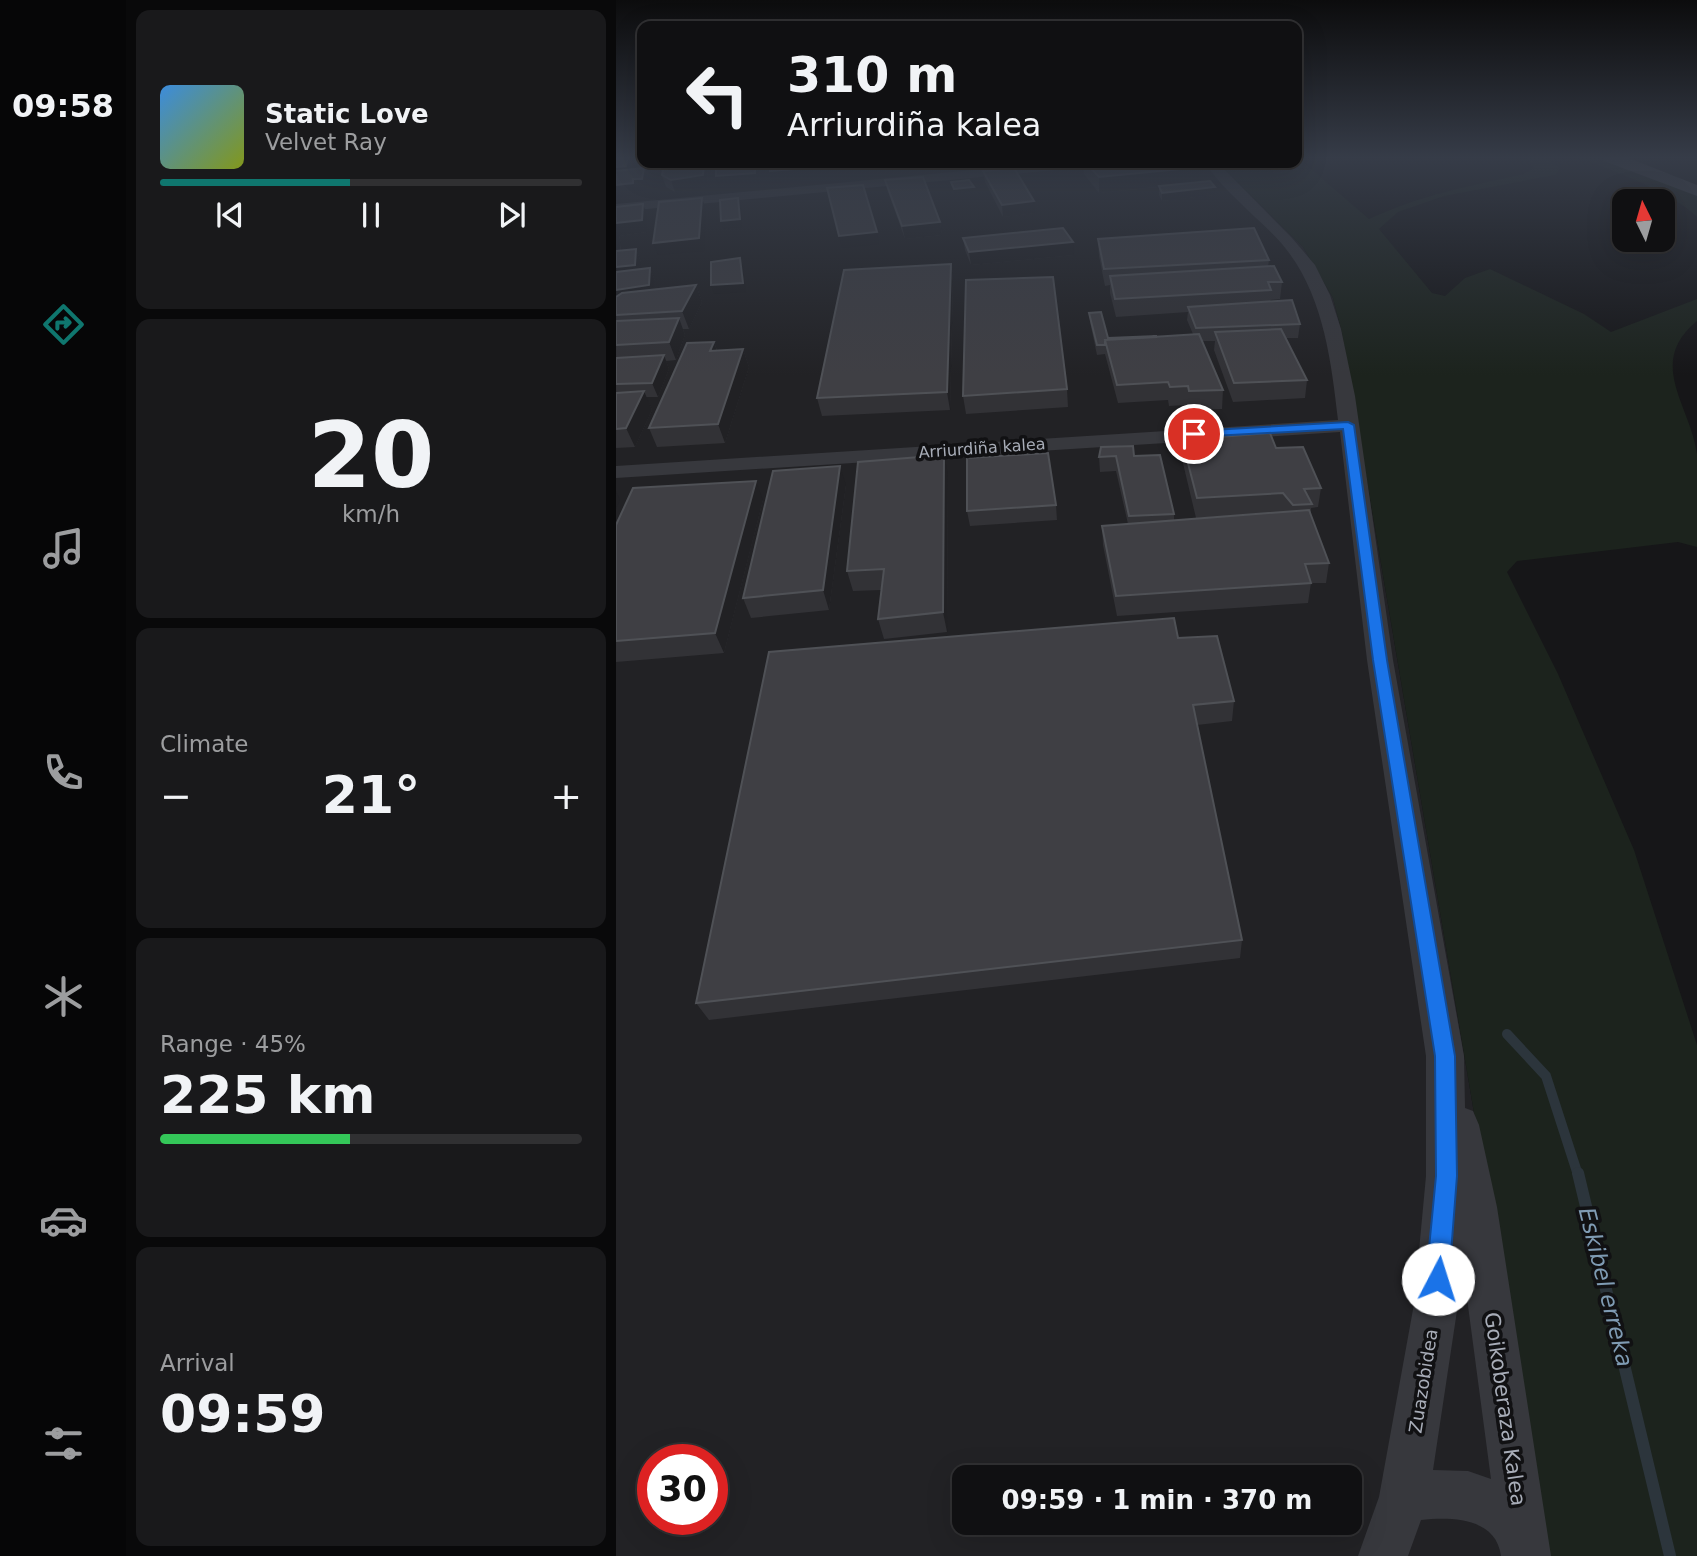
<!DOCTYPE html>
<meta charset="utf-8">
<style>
body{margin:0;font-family:"DejaVu Sans",sans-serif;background:#19191b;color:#f1f3f6;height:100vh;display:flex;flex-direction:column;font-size:26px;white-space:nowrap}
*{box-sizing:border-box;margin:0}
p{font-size:23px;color:#9c9d9f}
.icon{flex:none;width:38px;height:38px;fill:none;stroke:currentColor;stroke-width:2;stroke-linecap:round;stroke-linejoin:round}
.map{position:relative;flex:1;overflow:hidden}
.side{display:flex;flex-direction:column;gap:10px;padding:10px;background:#09090a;width:490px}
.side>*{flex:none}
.banner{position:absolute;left:21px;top:21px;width:665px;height:147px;border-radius:14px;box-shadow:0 7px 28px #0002,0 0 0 2px #303032;background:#101012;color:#f1f3f6;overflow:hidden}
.needle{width:46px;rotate:355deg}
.buttons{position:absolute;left:996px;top:189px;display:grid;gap:14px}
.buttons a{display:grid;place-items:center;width:63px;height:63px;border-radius:14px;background:#101012;box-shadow:0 7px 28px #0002,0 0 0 2px #303032;font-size:35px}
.speed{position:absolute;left:21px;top:1444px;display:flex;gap:14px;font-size:35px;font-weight:700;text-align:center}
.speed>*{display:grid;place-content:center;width:91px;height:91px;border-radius:50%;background:#101012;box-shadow:0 7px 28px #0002,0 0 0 2px #303032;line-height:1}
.speed .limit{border:10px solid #d22;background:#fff;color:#111}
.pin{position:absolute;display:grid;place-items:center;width:60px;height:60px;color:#fff;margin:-30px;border:4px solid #fff;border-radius:50%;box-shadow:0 2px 7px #0007}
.me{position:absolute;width:77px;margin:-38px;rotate:5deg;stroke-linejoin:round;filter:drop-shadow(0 0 5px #0008)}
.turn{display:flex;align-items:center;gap:24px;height:147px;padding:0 35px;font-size:32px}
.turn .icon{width:91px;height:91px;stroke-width:2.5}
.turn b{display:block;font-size:49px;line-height:60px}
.big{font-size:52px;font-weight:700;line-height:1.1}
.side .card{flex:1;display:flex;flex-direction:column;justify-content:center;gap:10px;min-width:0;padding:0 24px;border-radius:14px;background:#19191b}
.side .dial{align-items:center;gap:0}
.dial b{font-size:91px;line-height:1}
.song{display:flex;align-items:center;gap:21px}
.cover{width:84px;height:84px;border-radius:10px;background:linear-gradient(135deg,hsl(210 70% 55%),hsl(70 70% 35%))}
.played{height:7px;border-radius:4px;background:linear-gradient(90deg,#0f766e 45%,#303032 45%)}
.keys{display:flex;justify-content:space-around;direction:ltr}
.heat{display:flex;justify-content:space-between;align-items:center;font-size:38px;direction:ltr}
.charge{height:10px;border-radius:5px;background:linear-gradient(90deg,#34c759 45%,#303032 0)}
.trip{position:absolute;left:336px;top:1465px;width:410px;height:70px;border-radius:14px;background:#101012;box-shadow:0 7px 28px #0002,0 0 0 2px #303032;font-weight:700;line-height:70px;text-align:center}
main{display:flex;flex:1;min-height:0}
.menu{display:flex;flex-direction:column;width:126px;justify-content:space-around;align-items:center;background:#060607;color:#9c9d9f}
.menu .icon{width:49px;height:49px}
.menu .active{color:#0f766e}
.menu b{font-size:32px;color:#f1f3f6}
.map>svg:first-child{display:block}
.built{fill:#222225;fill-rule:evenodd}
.green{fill:#1c231d}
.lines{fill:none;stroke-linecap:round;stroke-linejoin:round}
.stream-far1{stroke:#2c353c;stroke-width:10}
.stream{stroke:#2c353c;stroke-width:12}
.street{fill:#37383d;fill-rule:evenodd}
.secondary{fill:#45474d;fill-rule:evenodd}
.wall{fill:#323236}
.shaded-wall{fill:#212124}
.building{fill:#3f3f44;stroke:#4f5156;stroke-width:2}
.route{fill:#1a73e8;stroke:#114b97;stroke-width:2}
.labels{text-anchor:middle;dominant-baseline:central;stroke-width:7;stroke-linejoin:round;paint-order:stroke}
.far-street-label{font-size:16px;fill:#a8adb8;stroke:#111113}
.street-label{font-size:18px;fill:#a8adb8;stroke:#111113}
.near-street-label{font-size:21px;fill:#a8adb8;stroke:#111113}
.near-water-label{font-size:23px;font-style:italic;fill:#7f9bb3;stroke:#111113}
</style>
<main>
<nav class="menu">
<b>09:58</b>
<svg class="icon active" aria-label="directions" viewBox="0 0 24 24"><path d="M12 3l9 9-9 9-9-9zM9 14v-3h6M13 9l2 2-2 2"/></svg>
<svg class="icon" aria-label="music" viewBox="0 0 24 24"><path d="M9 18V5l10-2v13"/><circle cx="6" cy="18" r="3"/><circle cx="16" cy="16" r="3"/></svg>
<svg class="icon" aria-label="phone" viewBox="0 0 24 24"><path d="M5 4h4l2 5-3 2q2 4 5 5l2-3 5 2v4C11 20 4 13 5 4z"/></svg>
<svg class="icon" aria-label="climate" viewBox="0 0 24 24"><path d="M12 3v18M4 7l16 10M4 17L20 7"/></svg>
<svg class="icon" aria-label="car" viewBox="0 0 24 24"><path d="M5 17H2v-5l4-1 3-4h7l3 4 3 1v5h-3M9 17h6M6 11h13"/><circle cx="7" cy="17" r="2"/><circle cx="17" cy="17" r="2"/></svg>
<svg class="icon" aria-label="filters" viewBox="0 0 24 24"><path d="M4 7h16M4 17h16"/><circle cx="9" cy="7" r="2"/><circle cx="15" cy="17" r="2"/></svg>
</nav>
<section class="side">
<div class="card">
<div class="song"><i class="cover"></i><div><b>Static Love</b><p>Velvet Ray</p></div></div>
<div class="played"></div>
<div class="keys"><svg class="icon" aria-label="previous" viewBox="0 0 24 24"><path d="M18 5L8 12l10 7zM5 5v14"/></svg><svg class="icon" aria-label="pause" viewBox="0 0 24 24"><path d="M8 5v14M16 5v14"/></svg><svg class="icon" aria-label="next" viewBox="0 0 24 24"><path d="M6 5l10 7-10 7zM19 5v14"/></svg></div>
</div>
<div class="card dial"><b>20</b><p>km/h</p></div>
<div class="card"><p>Climate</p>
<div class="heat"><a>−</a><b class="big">21°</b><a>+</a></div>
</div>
<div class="card"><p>Range · 45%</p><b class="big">225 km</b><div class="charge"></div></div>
<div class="card"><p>Arrival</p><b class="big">09:59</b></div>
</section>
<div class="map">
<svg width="1081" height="1556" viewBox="0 0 1081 1556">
<rect width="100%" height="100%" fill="#161618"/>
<path class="built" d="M0,157H26V163H602L687,247L717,298L726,333L933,1556H0ZM37,1460H96V1519H37ZM348,1477H733V1522H348Z"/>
<path class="green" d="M681,157L753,219C805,195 853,186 908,174L918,168L910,157H930L944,168L939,175L828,196L782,212L763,229L816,293L829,296L849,278L874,269L968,314L995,332L1081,299V321C1030,363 1074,404 1081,454C1081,484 1081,517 1081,547L1062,542L901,561L891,572L942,674L1018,850L1081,1045V1556H933L726,333L717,298L687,247L602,163H681Z
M958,157H982L1081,193V217C1059,194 990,166 958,157Z"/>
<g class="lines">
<path class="stream-far1" d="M891,1034L930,1076L962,1175"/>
<path class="stream" d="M962,1173L1054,1556"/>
<path class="street" d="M432,163H478L471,167L0,212V204Z
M589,163H602L676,238L699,265L714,295L725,329L739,396L777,660L848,1056L849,1108L857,1111L863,1125L881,1207L935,1556H885C880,1517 835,1517 805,1520L792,1556H742L763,1497L798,1304L810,1176V1056L751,660L724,432L0,478V466L722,420C715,359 707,292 666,244C642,217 609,193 589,163ZM845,1253L875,1479L852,1471L817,1470L842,1304Z"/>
<path class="secondary" d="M986,157H1010L1081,185V196L988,161Z"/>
</g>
<path class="wall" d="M48,163H92L91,187L59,192L50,187L46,175Z
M467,163L585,182L598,195L546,201L543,195V187L483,193L468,174Z
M367,171L419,213L387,217L369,182Z
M269,180L324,222L326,235L289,239L272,192Z
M0,207L31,216V232L3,236L5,242V250L20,249L25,262L24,270L34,268L39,281L38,289L80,285L86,302L73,329H67L69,335L60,360L50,361L53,369L42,397H30L36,410L19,447L0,448Z
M347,238L458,255L355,265L349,250Z
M482,239L653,260L652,267L666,282L664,299L654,300V301L684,324L682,338H670L691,380L689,398L617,402L598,350L599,341H586L607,390L606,409L573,410L571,405L553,406L552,400L502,403L489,354L481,355L474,322L473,313L492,338L540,337L577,334L571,320L572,312L500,317L494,293V285L489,286L483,256Z
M335,264L337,281L334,410L206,416L201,398Z
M98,342L101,350L127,349L133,367L109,443L41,447L33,428Z
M451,389L452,407L350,414L347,396Z
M566,440L660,448L705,488L702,507L695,508V514L713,563L710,583H695L692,603L501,616L487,545L486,526L512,524L500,471L484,472L483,457L518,456L558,514V520L665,512L580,518L566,459Z
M332,474L331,632L268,639L262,619L265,590L237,591L231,571Z
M230,485L213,610L135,618L127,598Z
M147,500L108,653L0,662V525Z
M440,505L441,520L354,526L351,511Z
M562,638L618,701L616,721L581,725L626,940L624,958L93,1020L80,1003Z"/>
<path class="shaded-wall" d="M0,157H26V161L16,162L17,165L14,178L0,179Z
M88,163H92L91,187L59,192L55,180Z
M139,163H141L143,185L103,188L100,176Z
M191,163L193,179L157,183L154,171Z
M208,163H279L280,165L210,170Z
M293,163H342V165L294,169Z
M585,167V182L483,193V177Z
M28,168L32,180L30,190L22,191L21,195L0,197V185L17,179Z
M358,187V191L339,193L338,189Z
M599,187L598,195L546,201V193Z
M86,198L90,210L88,251L42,255L37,243Z
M122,198L125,206L126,227L107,229L105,221Z
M418,201L419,213L387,217L386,205Z
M27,204L31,216V232L3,236L5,242L4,257L0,258V223Z
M324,222L326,235L289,239L286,226Z
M261,232L263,244L226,248L223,236Z
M457,242L458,255L355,265L353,252Z
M20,249L25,262L24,278L0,281V267Z
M124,258L127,267L130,292L98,294L95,285Z
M335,264L337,281L334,410L331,392Z
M34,268L39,281L38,299L0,304V290Z
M80,285L86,302L73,329L66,311Z
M63,318L69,335L60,360L53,342Z
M98,342L104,360L94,351Z
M127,349L133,367L109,443L102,424Z
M48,355L53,369L42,397L36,383Z
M28,391L36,410L19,447L10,428Z
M328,455L332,474L331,632L327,612Z
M224,466L230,485L213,610L207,590Z
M140,481L147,500L108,653L99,633Z
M0,491L4,500L0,509Z"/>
<path class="building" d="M0,157H12L10,166L0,167Z
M48,163H88L87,175L55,180L46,175Z
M100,163H139V173L100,176Z
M154,163H190V168L154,171Z
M470,163H582L585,167L483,177Z
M28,168L26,179H17V183L0,185V171Z
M398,168L418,201L386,205L367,171Z
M307,177L324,222L286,226L269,180Z
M353,180L358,187L338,189L335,182Z
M594,181L599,187L546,193L543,186Z
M247,185L261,232L223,236L211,188Z
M86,198L83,238L37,243L43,202Z
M122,198L124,219L105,221L104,200Z
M27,204L26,220L0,223V207Z
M447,228L457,242L353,252L347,238Z
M638,228L653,260L488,269L482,239Z
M20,249L19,265L0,267V251Z
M124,258L127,283L95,285V262Z
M335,264L331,392L201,398L228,270Z
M658,266L666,282H652L655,290L499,299L494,276Z
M34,268L33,285L0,290V272Z
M437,277L451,389L347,396L350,280Z
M80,285L66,311L0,315V297L6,293Z
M676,300L684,324L580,328L572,307Z
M485,312L492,338L540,336V337L489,340V345H481L473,313Z
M63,318L53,342L0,345V321Z
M665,329L691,380L618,383L599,332Z
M583,334L607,390L573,391L572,386L554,387L552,382L501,385L489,340Z
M98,342L94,351L127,349L102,424L33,428L71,343Z
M48,355L36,383L0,384V358Z
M28,391L10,428L0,429V393Z
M654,433L660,448L687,447L705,488L688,489L696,504L677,505L667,493L581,498L566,440Z
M517,446L518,456L544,455L558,514L513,516L500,456L483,457L485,447Z
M432,453L440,505L351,511V458Z
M328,455L327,612L262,619L268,569L231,571L242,462Z
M224,466L207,590L127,598L157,471Z
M140,481L99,633L0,641V525L17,488Z
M693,510L713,563L689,564L695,583L500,596L486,526Z
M558,618L562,638L601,636L618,701L577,705L626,940L80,1003L153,652Z"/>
<linearGradient id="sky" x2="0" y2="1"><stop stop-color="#0c0c0d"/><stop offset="0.42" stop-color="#363c48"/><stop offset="1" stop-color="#363c48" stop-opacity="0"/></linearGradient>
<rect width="1081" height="375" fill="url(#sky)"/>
<path class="route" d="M732,422L738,425L771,660L839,1056L841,1176L833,1279L830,1287L822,1290L814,1287L810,1279L820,1176L819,1056L757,660L727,429L578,437L573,434L578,431Z"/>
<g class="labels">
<g class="far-street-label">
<text transform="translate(366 448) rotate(-4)">Arriurdiña kalea</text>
</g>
<g class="street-label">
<text transform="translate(807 1381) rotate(-81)">Zuazobidea</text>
</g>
<g class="near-street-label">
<text transform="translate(889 1409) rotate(82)">Goikoberaza Kalea</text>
</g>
<g class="near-water-label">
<text transform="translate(990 1287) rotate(76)">Eskibel erreka</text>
</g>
</g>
</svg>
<div class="buttons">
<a><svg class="needle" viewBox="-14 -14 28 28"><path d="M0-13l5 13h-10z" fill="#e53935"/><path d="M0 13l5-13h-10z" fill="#9c9d9f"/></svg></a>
</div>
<div class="speed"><div class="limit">30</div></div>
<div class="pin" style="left:578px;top:434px;background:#d93025"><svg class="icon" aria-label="arrive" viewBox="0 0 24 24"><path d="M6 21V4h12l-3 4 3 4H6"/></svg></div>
<svg class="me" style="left:822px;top:1279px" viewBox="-20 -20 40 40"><circle r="19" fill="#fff"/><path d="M0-13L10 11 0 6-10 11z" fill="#1a73e8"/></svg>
<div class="trip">09:59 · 1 min · 370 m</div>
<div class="banner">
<div class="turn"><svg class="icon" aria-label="left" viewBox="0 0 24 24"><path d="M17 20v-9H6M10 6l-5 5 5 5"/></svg><div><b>310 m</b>Arriurdiña kalea</div></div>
</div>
</div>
</main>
